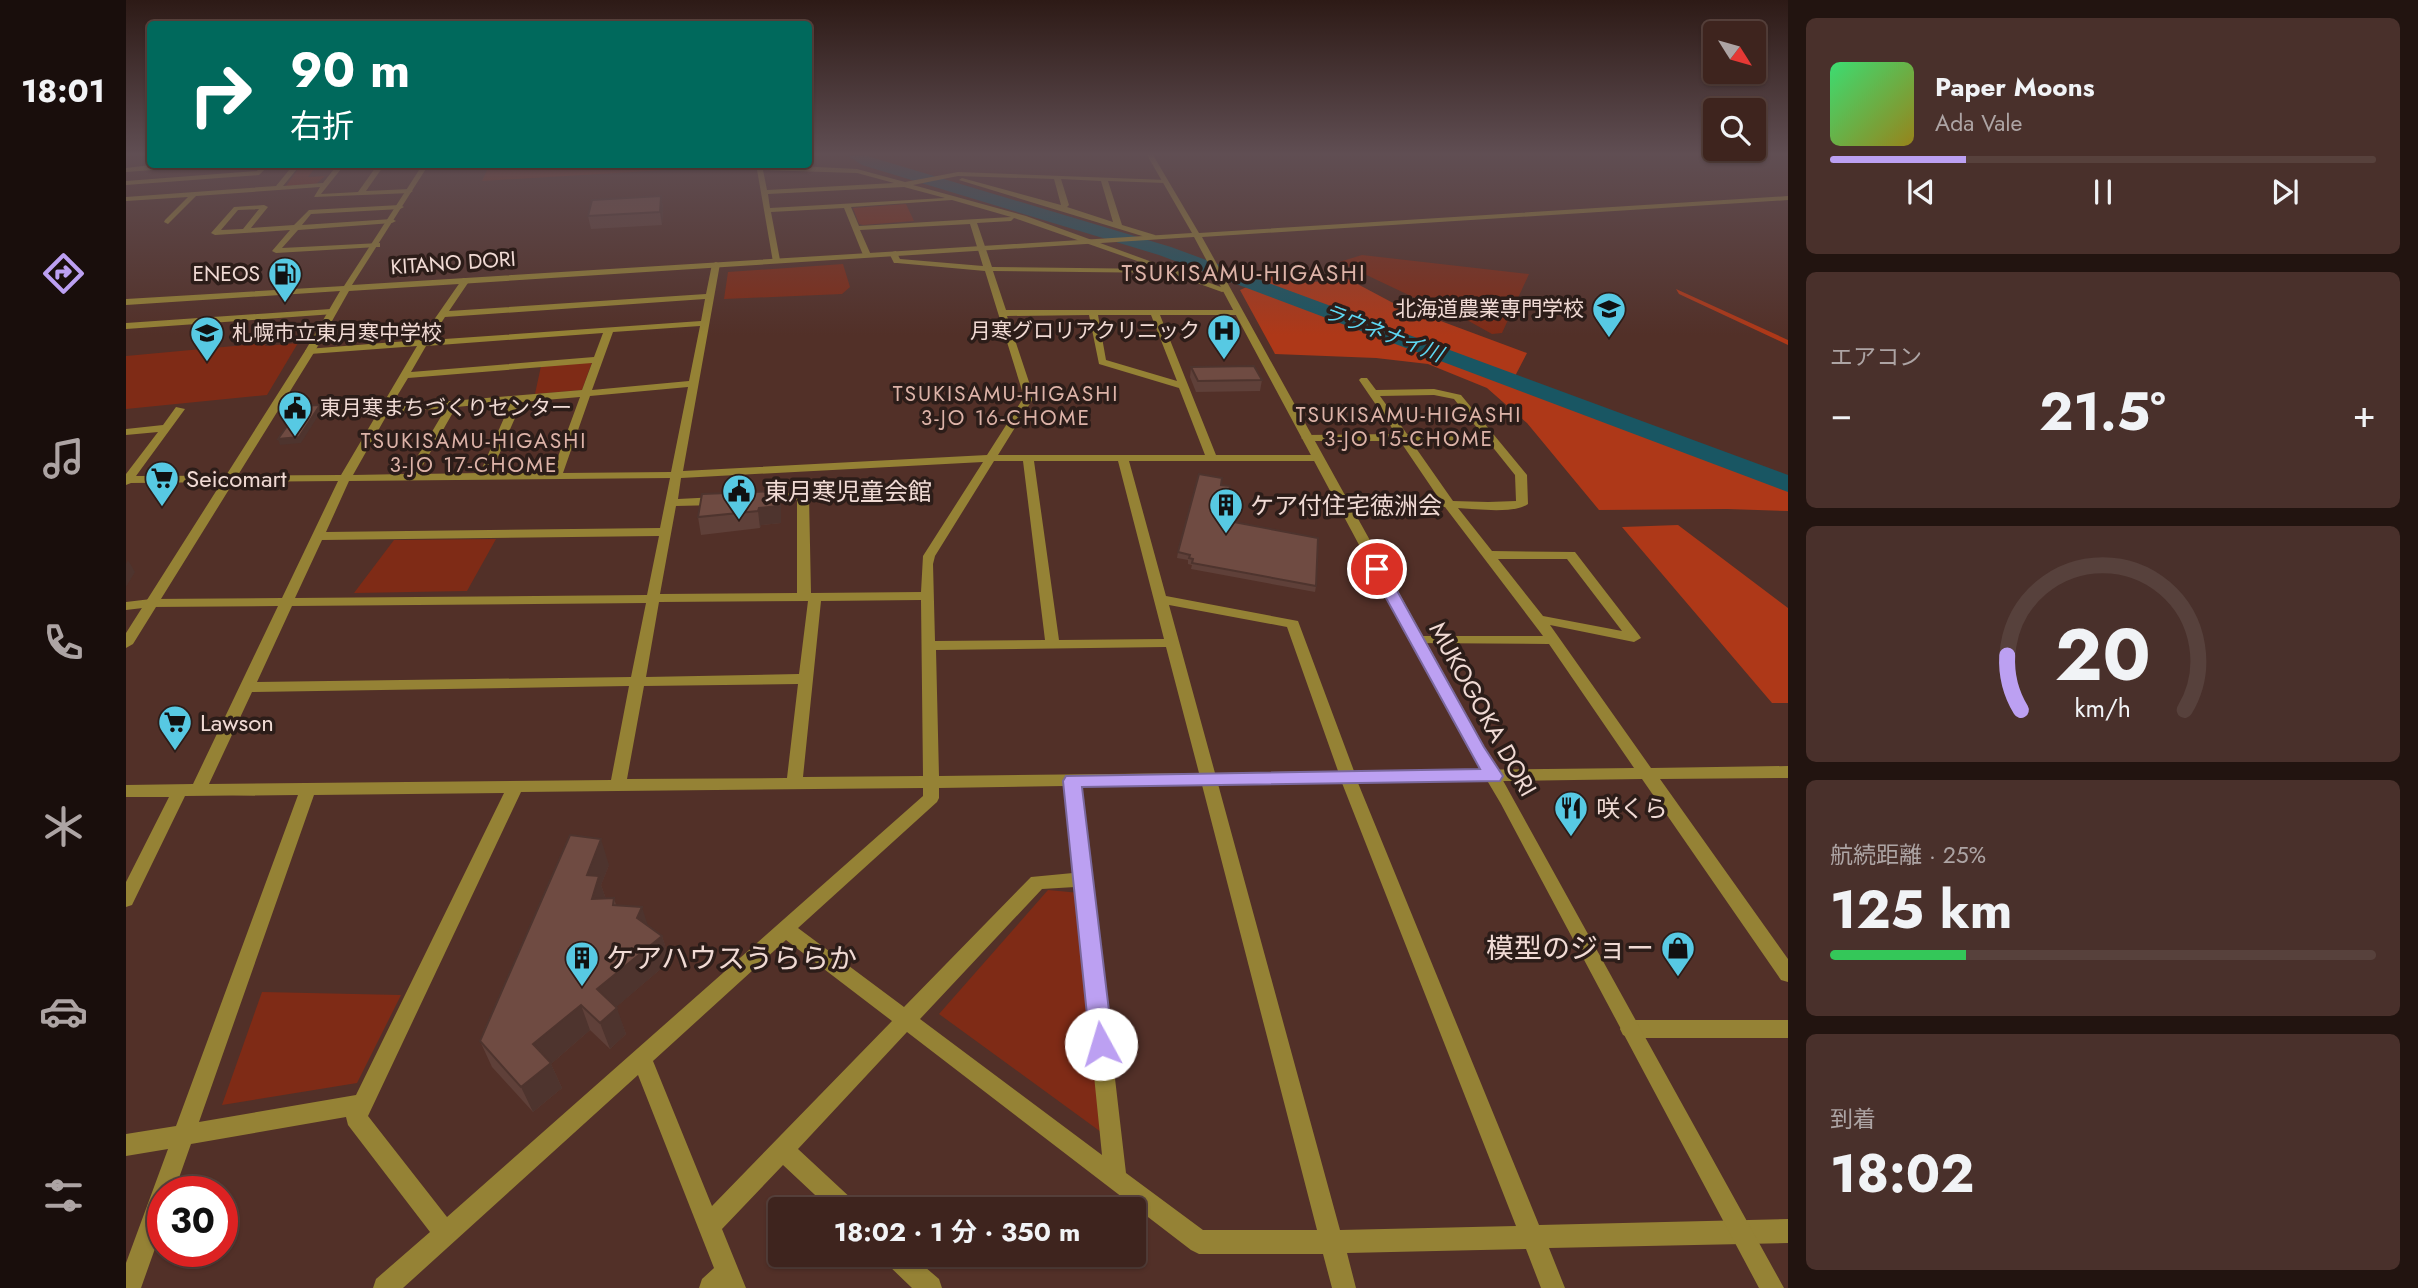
<!DOCTYPE html>
<html lang="ja">
<meta charset="utf-8">
<style>
body{margin:0;font-family:Jost,"Noto Sans JP",sans-serif;background:#49302b;color:#f1f3f6;height:100vh;display:flex;flex-direction:column;font-size:26px;white-space:nowrap}
*{box-sizing:border-box;margin:0}
p{font-size:23px;color:#ada4a4}
.icon{flex:none;width:38px;height:38px;fill:none;stroke:currentColor;stroke-width:2;stroke-linecap:round;stroke-linejoin:round}
.map{position:relative;flex:1;overflow:hidden}
.panel{display:flex;flex-direction:column;gap:18px;padding:18px;background:#221410;width:630px}
.panel>*{flex:none}
.guide{position:absolute;left:21px;top:21px;width:665px;height:147px;border-radius:7px;box-shadow:0 2px 5px #0004,0 0 0 2px #57413c;background:#00695c;color:#fff;overflow:hidden}
.needle{width:46px;rotate:127deg}
.buttons{position:absolute;left:1577px;top:21px;display:grid;gap:14px}
.buttons a{display:grid;place-items:center;width:63px;height:63px;border-radius:7px;background:#3e241e;box-shadow:0 2px 5px #0004,0 0 0 2px #57413c;font-size:35px}
.speed{position:absolute;left:21px;top:1176px;display:flex;gap:14px;font-size:35px;font-weight:700;text-align:center}
.speed>*{display:grid;place-content:center;width:91px;height:91px;border-radius:50%;background:#3e241e;box-shadow:0 2px 5px #0004,0 0 0 2px #57413c;line-height:1}
.speed .limit{border:10px solid #d22;background:#fff;color:#111}
.pin{position:absolute;display:grid;place-items:center;width:60px;height:60px;color:#fff;margin:-30px;border:4px solid #fff;border-radius:50%;box-shadow:0 2px 7px #0007}
.me{position:absolute;width:77px;margin:-38px;rotate:354deg;stroke-linejoin:round;filter:drop-shadow(0 0 5px #0008)}
.turn{display:flex;align-items:center;gap:24px;height:147px;padding:0 28px;font-size:32px}
.turn .icon{width:91px;height:91px;stroke-width:2.5}
.turn b{display:block;font-size:49px;line-height:60px}
.big{font-size:52px;font-weight:700;line-height:1.1}
.panel .widget{flex:1;display:flex;flex-direction:column;justify-content:center;gap:10px;min-width:0;padding:0 24px;border-radius:10px;background:#49302b}
.panel .dial{align-items:center;gap:0}
.dial svg{height:182px;overflow:visible;fill:none;stroke:#57413c;stroke-width:7;stroke-linecap:round;text-anchor:middle}
.dial text{fill:#f1f3f6;stroke:none}
.song{display:flex;align-items:center;gap:21px}
.cover{width:84px;height:84px;border-radius:10px;background:linear-gradient(135deg,hsl(140 70% 55%),hsl(50 70% 35%))}
.played{height:7px;border-radius:4px;background:linear-gradient(90deg,#bca0f2 25%,#57413c 25%)}
.keys{display:flex;justify-content:space-around;direction:ltr}
.heat{display:flex;justify-content:space-between;align-items:center;font-size:38px;direction:ltr}
.charge{height:10px;border-radius:5px;background:linear-gradient(90deg,#34c759 25%,#57413c 0)}
.trip{position:absolute;left:642px;top:1197px;width:378px;height:70px;border-radius:7px;background:#3e241e;box-shadow:0 2px 5px #0004,0 0 0 2px #57413c;font-weight:700;line-height:70px;text-align:center}
main{display:flex;flex:1;min-height:0}
.dock{display:flex;flex-direction:column;width:126px;justify-content:space-around;align-items:center;background:#190e0c;color:#ada4a4}
.dock .icon{width:49px;height:49px}
.dock .selected{color:#bca0f2}
.dock b{font-size:32px;color:#f1f3f6}
.map>svg:first-child{display:block}
.green{fill:#7f2b16}
.forest{fill:#ae3818}
.lines{fill:none;stroke-linecap:round;stroke-linejoin:round}
.river{fill:#195663;fill-rule:evenodd}
.minor{fill:#958235;fill-rule:evenodd}
.tertiary{fill:#958235;fill-rule:evenodd}
.wall{fill:#5f4039}
.shaded-wall{fill:#4e342e}
.building{fill:#6f4b42;stroke:#4e342e;stroke-width:2}
.route{fill:#bca0f2;stroke:#7a689d;stroke-width:2}
.labels{text-anchor:middle;dominant-baseline:central;stroke-width:7;stroke-linejoin:round;paint-order:stroke}
.far-street-label{font-size:21px;fill:#f0dad4;stroke:#2c1d19}
.far-poi-label{font-size:21px;fill:#f0dad4;stroke:#2c1d19;text-anchor:end}
.far-water-label{font-size:21px;font-style:italic;fill:#5ed8f3;stroke:#2c1d19}
.far-neighbourhood-label{font-size:21px;letter-spacing:2px;fill:#ddb3a8;stroke:#2c1d19}
.far-quarter-label{font-size:23px;letter-spacing:2px;fill:#ddb3a8;stroke:#2c1d19}
.poi-label{font-size:24px;fill:#f0dad4;stroke:#2c1d19;text-anchor:start}
.street-label{font-size:24px;fill:#f0dad4;stroke:#2c1d19}
.near-poi-label{font-size:28px;fill:#f0dad4;stroke:#2c1d19;text-anchor:end}
</style>
<main>
<nav class="dock">
<b>18:01</b>
<svg class="icon selected" aria-label="directions" viewBox="0 0 24 24"><path d="M12 3l9 9-9 9-9-9zM9 14v-3h6M13 9l2 2-2 2"/></svg>
<svg class="icon" aria-label="music" viewBox="0 0 24 24"><path d="M9 18V5l10-2v13"/><circle cx="6" cy="18" r="3"/><circle cx="16" cy="16" r="3"/></svg>
<svg class="icon" aria-label="phone" viewBox="0 0 24 24"><path d="M5 4h4l2 5-3 2q2 4 5 5l2-3 5 2v4C11 20 4 13 5 4z"/></svg>
<svg class="icon" aria-label="climate" viewBox="0 0 24 24"><path d="M12 3v18M4 7l16 10M4 17L20 7"/></svg>
<svg class="icon" aria-label="car" viewBox="0 0 24 24"><path d="M5 17H2v-5l4-1 3-4h7l3 4 3 1v5h-3M9 17h6M6 11h13"/><circle cx="7" cy="17" r="2"/><circle cx="17" cy="17" r="2"/></svg>
<svg class="icon" aria-label="filters" viewBox="0 0 24 24"><path d="M4 7h16M4 17h16"/><circle cx="9" cy="7" r="2"/><circle cx="15" cy="17" r="2"/></svg>
</nav>
<div class="map">
<svg width="1662" height="1288" viewBox="0 0 1662 1288">
<rect width="100%" height="100%" fill="#523028"/>
<path class="green" d="M364,164H622V165L356,181Z
M175,165H191L182,177L199,176L190,184L160,186Z
M780,204L788,221L737,225L733,224L727,208Z
M1236,255L1403,274L1376,333L1366,334L1323,310L1289,298L1213,262Z
M717,264L724,287L716,294L598,299L602,272Z
M140,343L139,346L172,343L141,395L0,409V356Z
M466,362L456,390L409,394L415,366Z
M370,539L341,591L228,593L268,540Z
M922,890L954,893L975,1132L813,1014Z
M136,992L275,995L231,1083L96,1105Z"/>
<path class="forest" d="M1150,274L1173,283L1222,279L1269,304L1401,353L1388,378L1662,478V511L1601,509L1473,510L1401,423L1361,388L1302,364L1250,358L1149,354L1114,290Z
M1550,289L1662,340V345L1553,294Z
M1552,525L1662,608V703H1646L1496,527Z"/>
<g class="lines">
<path class="river" d="M721,155H738L1045,247L1662,475V492L1033,255L736,165Z"/>
<path class="minor" d="M33,164L27,170L0,172V168Z
M137,164H144L133,175L0,185V181L131,171Z
M168,164H175L157,186L197,183L212,164H219L195,194L232,192L252,164H259L240,191L284,189L287,191L284,193L188,197L194,187L70,196L42,224L38,222L39,220L62,197L0,201V197L150,186Z
M630,164L731,169L779,182L832,172L1041,180L1039,183L982,181L996,225L1029,235L1030,237L1026,239L833,180L836,178L935,205L928,179L832,176L787,185L900,216L1103,290L1096,292L1043,273L867,271L880,310H1114V314L1111,315H1034L1090,455H1191L1197,458L1191,461H1003L1040,596L1172,621L1228,771L1508,768L1423,644L1285,643L1283,640L1285,637L1290,636H1417L1319,507L1209,500L1207,498L1213,494L1314,500L1274,441H1180L1175,438L1180,435L1270,434L1233,380L1235,378H1241L1250,390L1308,389L1335,395L1401,475L1402,504C1388,514 1350,509 1332,508L1366,551L1449,552L1513,635L1515,638L1508,642L1424,625L1525,768L1662,766V778L1534,779L1662,959V982L1655,980L1516,779L1232,783L1413,1225L1662,1219V1243L1423,1248L1439,1288H1415L1400,1249L1221,1253L1230,1288H1206L1197,1254H1073L1065,1250L781,1032L672,1149L728,1201L731,1209H704L657,1165L596,1229L620,1288H573L576,1279L588,1268L512,1075L277,1288H247L250,1279L304,1232L222,1125L220,1117L65,1144L48,1192H37V1226L15,1288H0V1263L42,1149L0,1156V1134L50,1126L172,795L59,796L6,905L0,907V882L43,797H0V785L67,784L152,606L25,607L0,610V602L25,599L156,598L212,481L5,483L0,485V474L32,432L0,435V429L37,425L50,407L59,409L10,476L215,475L291,346L184,354L179,351L181,349L294,340L337,278H340L344,280L323,311L580,294L586,264L590,262L594,264L557,471L861,455L898,397L859,271L771,263H768L763,253L770,251L774,259L857,266L844,224L734,230L745,255L741,257L737,255L718,208L645,212L654,260L647,262ZM637,170L731,173L768,183L641,190ZM935,179L975,181L987,222L941,207L943,205ZM778,187L819,198L644,208L642,194ZM826,200L885,217L733,226L725,207ZM888,218L894,220L1034,269L866,267L851,223L885,221ZM579,299L575,321L304,340L319,317ZM963,315L973,364L1053,388L1079,455H872L908,397L881,316ZM972,315H1025L1051,381L980,360ZM574,326L563,381L466,390L487,332ZM477,333L468,357L285,372L300,346ZM466,363L456,390L265,406L282,378ZM562,387L545,472L437,473L464,396ZM1308,395L1328,399L1356,434H1281L1254,396ZM454,397L426,473H365L396,402ZM385,402L354,473L292,474L330,407ZM320,408L281,474L227,475L262,413ZM1361,440L1389,475L1390,501L1362,502L1327,501L1285,441ZM868,461H897L919,640L809,641L807,564L809,556ZM908,461H992L1038,639L933,640ZM857,462L797,556L795,592L685,593L683,496L677,493L636,494L630,498L636,502L671,500V593L534,594L550,506L591,505L597,501L591,497L552,499L555,478ZM544,478L534,528L200,532L223,481ZM533,536L521,595L169,598L196,540ZM1372,559H1441L1496,631L1417,616ZM795,600L797,776L677,777L695,601ZM682,601L673,674L520,677L533,602ZM520,603L505,677L131,682L166,606ZM1043,605L1161,627L1212,771L1089,773ZM1040,647L1073,773L813,776L810,650ZM672,684L661,778L501,779L518,686ZM503,686L485,780L83,784L126,692ZM1216,783L1390,1226L1214,1230L1092,784ZM1076,785L1191,1230H1077L1000,1173L955,786ZM938,786L947,873L905,877L778,1007L672,928L811,802L813,798V788ZM797,788V796L321,1217L242,1116L395,792ZM378,793L230,1095L73,1122L188,795ZM949,887L976,1155L794,1019L916,889ZM660,940L766,1021L586,1206L527,1061Z
M138,205L142,207L125,228L168,225L183,210L274,205L278,207L274,209L185,214L176,225L266,219L270,221L266,223L172,230L156,248L254,243V247H251L150,253L146,251L164,230L89,235L85,233L108,207ZM133,209L117,229L95,230L112,210Z
M205,309L209,312L208,314L0,329V323Z
M1504,1020H1662V1038H1504L1497,1035L1494,1029L1497,1023Z
M756,1255H785L813,1279L816,1288H786L760,1263Z"/>
<path class="tertiary" d="M1021,155H1027L1073,233L1662,196V200L1076,237L1658,1288H1633L1375,804L1343,750L1068,237L223,291L189,351L7,644L0,648V633L179,351L214,291L0,305V299L218,286L297,164H303L226,285L1066,233Z"/>
</g>
<path class="wall" d="M535,196L537,208L536,225L465,229L462,216Z
M1065,367L1136,380L1134,391L1070,392L1064,377Z
M1095,485L1097,520L1190,586L1189,592L1065,569L1066,565L1062,564V560L1051,558L1052,552Z
M653,491L655,508V523L635,525L634,528L575,535L572,517Z
M483,865L475,885L480,899L488,898L490,905L536,936L544,961L490,1007L500,1034L484,1049L464,1030L425,1064L436,1088L407,1112L366,1067L354,1041Z"/>
<path class="shaded-wall" d="M535,196L537,208L536,225L534,212Z
M194,405L196,410L175,443L154,445L152,439Z
M653,491L655,508V523L635,525L634,528L632,511L633,508Z
M2,560L9,572L0,587V564Z
M475,839L483,865L475,885L481,902L466,899L461,875Z
M516,907L524,932L511,918Z
M536,936L544,961L481,1015L471,989Z
M455,1005L464,1030L425,1064L436,1088L407,1112L395,1087L407,1044Z
M491,1008L500,1034L484,1049L474,1023Z"/>
<path class="building" d="M535,196L534,212L462,216L466,200Z
M1128,366L1136,380L1072,381L1065,367Z
M194,405L173,437L152,439L175,406Z
M1073,474L1096,478L1095,485L1104,486L1097,520L1192,538L1190,586L1066,563L1067,559L1063,558L1064,555L1052,552Z
M653,491L652,506L633,508L632,511L572,517L576,494Z
M444,835L475,839L461,875L473,876L466,899L488,898L487,905L516,907L511,918L536,936L471,989L491,1008L474,1023L455,1005L407,1044L425,1063L395,1087L354,1041Z"/>
<linearGradient id="sky" x2="0" y2="1"><stop stop-color="#2d1a16"/><stop offset="0.46" stop-color="#604e53"/><stop offset="1" stop-color="#604e53" stop-opacity="0"/></linearGradient>
<rect width="1662" height="335" fill="url(#sky)"/>
<path class="route" d="M1251,565L1259,569L1358,747L1377,776L1374,781L956,787L987,1044L983,1052L975,1055L967,1052L964,1044L937,781L940,776L1354,769L1244,569Z"/>
<defs>
<g id="fuel-pin" transform="scale(1.75)"><path d="M0 17L-7.5 6A9.5 9.5 0 1 1 7.5 6Z" fill="#57c9e3" stroke="#2c1d19"/><path d="M-5.5-6h7V0h2V4h1.3V-2.5L3-4.5l.8-.8L6-3V5H2.5V1h-1V6h-7ZM-4.2-4.7v3.2H.2V-4.7Z" fill="#111"/></g>
<g id="university-pin" transform="scale(1.75)"><path d="M0 17L-7.5 6A9.5 9.5 0 1 1 7.5 6Z" fill="#57c9e3" stroke="#2c1d19"/><path d="M0-5L7-2L0 1L-7-2ZM-4 1L0 2.5L4 1V4Q0 6-4 4Z" fill="#111"/></g>
<g id="hospital-pin" transform="scale(1.75)"><path d="M0 17L-7.5 6A9.5 9.5 0 1 1 7.5 6Z" fill="#57c9e3" stroke="#2c1d19"/><path d="M-5-5h3v3.5h4V-5h3V5h-3V1.5h-4V5h-3Z" fill="#111"/></g>
<g id="school-pin" transform="scale(1.75)"><path d="M0 17L-7.5 6A9.5 9.5 0 1 1 7.5 6Z" fill="#57c9e3" stroke="#2c1d19"/><path d="M0-5L7-2L0 1L-7-2ZM-4 1L0 2.5L4 1V4Q0 6-4 4Z" fill="#111"/></g>
<g id="civic-pin" transform="scale(1.75)"><path d="M0 17L-7.5 6A9.5 9.5 0 1 1 7.5 6Z" fill="#57c9e3" stroke="#2c1d19"/><path d="M-.6-6.5H3V-4.5H.6V-3L4-1V1h2V6H-6V1h2V-1L-.6-3ZM-1.2 2.5V6h2.4V2.5Z" fill="#111"/></g>
<g id="supermarket-pin" transform="scale(1.75)"><path d="M0 17L-7.5 6A9.5 9.5 0 1 1 7.5 6Z" fill="#57c9e3" stroke="#2c1d19"/><path d="M-6-5.5h2.5l.6 2H6L4.5 2H-2.5L-4.4-4H-6ZM-1.5 3.2a1.3 1.3 0 1 0 .1 0ZM3 3.2a1.3 1.3 0 1 0 .1 0Z" fill="#111"/></g>
<g id="building-pin" transform="scale(1.75)"><path d="M0 17L-7.5 6A9.5 9.5 0 1 1 7.5 6Z" fill="#57c9e3" stroke="#2c1d19"/><path d="M-4-6H4V6H1V3H-1V6H-4ZM-2.5-4.3h1.7v1.8h-1.7ZM.8-4.3h1.7v1.8H.8ZM-2.5-1h1.7V.8h-1.7ZM.8-1h1.7V.8H.8Z" fill="#111"/></g>
<g id="restaurant-pin" transform="scale(1.75)"><path d="M0 17L-7.5 6A9.5 9.5 0 1 1 7.5 6Z" fill="#57c9e3" stroke="#2c1d19"/><path d="M-5-6h1v4h1v-4h1v4h1v-4h1v5L-1.5 .5V6h-2V.5L-5-1ZM5-6V6H3V1.5H1.5Q1.5-4 5-6Z" fill="#111"/></g>
<g id="shop-pin" transform="scale(1.75)"><path d="M0 17L-7.5 6A9.5 9.5 0 1 1 7.5 6Z" fill="#57c9e3" stroke="#2c1d19"/><path d="M-5-2.5h2.3a2.7 3.5 0 0 1 5.4 0H5L5.5 6h-11ZM-1.5-2.5h3a1.5 2.3 0 0 0-3 0Z" fill="#111"/></g>
</defs>
<g fill-rule="evenodd">
<use href="#fuel-pin" x="159" y="274"/>
<use href="#university-pin" x="1483" y="309"/>
<use href="#hospital-pin" x="1098" y="331"/>
<use href="#school-pin" x="81" y="333"/>
<use href="#civic-pin" x="169" y="408"/>
<use href="#supermarket-pin" x="36" y="478"/>
<use href="#civic-pin" x="613" y="491"/>
<use href="#building-pin" x="1100" y="505"/>
<use href="#supermarket-pin" x="49" y="722"/>
<use href="#restaurant-pin" x="1445" y="808"/>
<use href="#shop-pin" x="1552" y="948"/>
<use href="#building-pin" x="456" y="958"/>
</g>
<g class="labels">
<g class="far-street-label">
<text transform="translate(327 263) rotate(-4)">KITANO DORI</text>
</g>
<g class="far-poi-label">
<text x="134" y="274">ENEOS</text>
<text x="1458" y="309">北海道農業専門学校</text>
<text x="1074" y="331">月寒グロリアクリニック</text>
<text x="106" y="333" text-anchor="start">札幌市立東月寒中学校</text>
<text x="194" y="408" text-anchor="start">東月寒まちづくりセンター</text>
</g>
<g class="far-water-label">
<text transform="translate(1257 333) rotate(21)">ラウネナイ川</text>
</g>
<g class="far-neighbourhood-label">
<text x="880" y="394">TSUKISAMU-HIGASHI<tspan x="880" dy="24">3-JO 16-CHOME</tspan></text>
<text x="1283" y="415">TSUKISAMU-HIGASHI<tspan x="1283" dy="24">3-JO 15-CHOME</tspan></text>
<text x="348" y="441">TSUKISAMU-HIGASHI<tspan x="348" dy="24">3-JO 17-CHOME</tspan></text>
</g>
<g class="far-quarter-label">
<text x="1118" y="273">TSUKISAMU-HIGASHI</text>
</g>
<g class="poi-label">
<text x="60" y="478">Seicomart</text>
<text x="638" y="491">東月寒児童会館</text>
<text x="1124" y="505">ケア付住宅徳洲会</text>
<text x="74" y="722">Lawson</text>
<text x="1470" y="808">咲くら</text>
</g>
<g class="street-label">
<text transform="translate(1357 709) rotate(61)">MUKOGOKA DORI</text>
</g>
<g class="near-poi-label">
<text x="1528" y="948">模型のジョー</text>
<text x="480" y="958" text-anchor="start">ケアハウスうららか</text>
</g>
</g>
</svg>
<div class="buttons">
<a><svg class="needle" viewBox="-14 -14 28 28"><path d="M0-13l5 13h-10z" fill="#e53935"/><path d="M0 13l5-13h-10z" fill="#ada4a4"/></svg></a>
<a><svg class="icon" aria-label="search" viewBox="0 0 24 24"><circle cx="10" cy="10" r="6"/><path d="M15 15l6 6"/></svg></a>
</div>
<div class="speed"><div class="limit">30</div></div>
<div class="pin" style="left:1251px;top:569px;background:#d93025"><svg class="icon" aria-label="arrive" viewBox="0 0 24 24"><path d="M6 21V4h12l-3 4 3 4H6"/></svg></div>
<svg class="me" style="left:975px;top:1044px" viewBox="-20 -20 40 40"><circle r="19" fill="#fff"/><path d="M0-13L10 11 0 6-10 11z" fill="#bca0f2"/></svg>
<div class="trip">18:02 · 1 分 · 350 m</div>
<div class="guide">
<div class="turn"><svg class="icon" aria-label="right" viewBox="0 0 24 24"><path d="M7 20v-9h11M14 6l5 5-5 5"/></svg><div><b>90 m</b>右折</div></div>
</div>
</div>
<section class="panel">
<div class="widget">
<div class="song"><i class="cover"></i><div><b>Paper Moons</b><p>Ada Vale</p></div></div>
<div class="played"></div>
<div class="keys"><svg class="icon" aria-label="previous" viewBox="0 0 24 24"><path d="M18 5L8 12l10 7zM5 5v14"/></svg><svg class="icon" aria-label="pause" viewBox="0 0 24 24"><path d="M8 5v14M16 5v14"/></svg><svg class="icon" aria-label="next" viewBox="0 0 24 24"><path d="M6 5l10 7-10 7zM19 5v14"/></svg></div>
</div>
<div class="widget"><p>エアコン</p>
<div class="heat"><a>−</a><b class="big">21.5°</b><a>+</a></div>
</div>
<div class="widget dial"><svg viewBox="0 0 100 80">
<path d="M14 69A42 42 0 1 1 86 69"/>
<path d="M14 69A42 42 0 0 1 8 45" stroke="#bca0f2"/>
<text x="50" y="56" font-size="32" font-weight="700">20</text>
<text x="50" y="72" font-size="11">km/h</text>
</svg></div>
<div class="widget"><p>航続距離 · 25%</p><b class="big">125 km</b><div class="charge"></div></div>
<div class="widget"><p>到着</p><b class="big">18:02</b></div>
</section>
</main>
